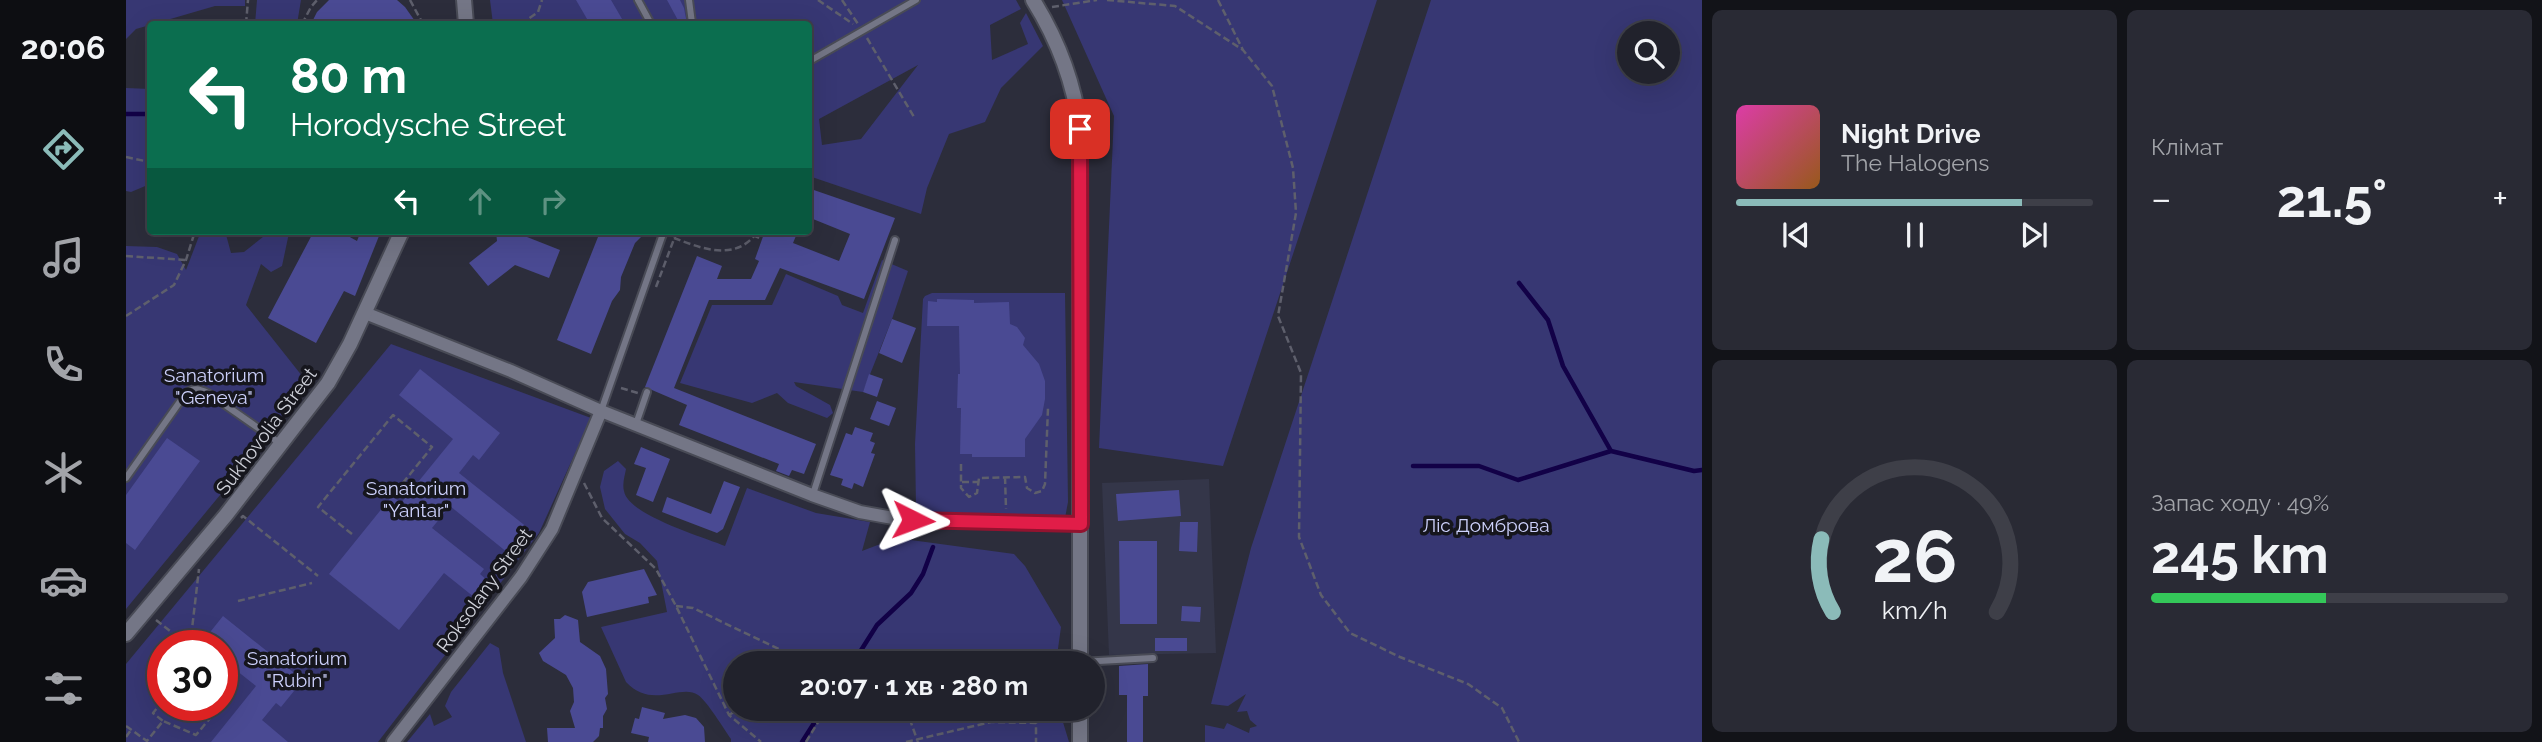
<!DOCTYPE html>
<html lang="uk">
<meta charset="utf-8">
<style>
body{margin:0;font-family:Raleway,sans-serif;background:#292a34;color:#f1f3f6;height:100vh;display:flex;flex-direction:column;font-size:26px;white-space:nowrap}
*{box-sizing:border-box;margin:0}
p{font-size:23px;color:#a2a4a9}
.icon{flex:none;width:38px;height:38px;fill:none;stroke:currentColor;stroke-width:2;stroke-linecap:round;stroke-linejoin:round}
.map{position:relative;flex:1;overflow:hidden}
.panel{display:flex;flex-direction:column;gap:10px;padding:10px;background:#121318;width:840px}
.panel>*{flex:none}
.top-card{position:absolute;left:21px;top:21px;width:665px;height:214px;border-radius:7px;box-shadow:0 7px 28px #0002,0 0 0 2px #3e3f48;background:#0b6e4f;color:#fff;overflow:hidden}
.fabs{position:absolute;left:1491px;top:21px;display:grid;gap:14px}
.fabs a{display:grid;place-items:center;width:63px;height:63px;border-radius:50%;background:#21222c;box-shadow:0 7px 28px #0002,0 0 0 2px #3e3f48;font-size:35px}
.speed{position:absolute;left:21px;top:630px;display:flex;gap:14px;font-size:35px;font-weight:700;text-align:center}
.speed>*{display:grid;place-content:center;width:91px;height:91px;border-radius:50%;background:#21222c;box-shadow:0 7px 28px #0002,0 0 0 2px #3e3f48;line-height:1}
.speed .limit{border:10px solid #d22;background:#fff;color:#111}
.pin{position:absolute;display:grid;place-items:center;width:60px;height:60px;color:#fff;margin:-30px;border-radius:14px;box-shadow:0 4px 10px #0006}
.me{position:absolute;width:77px;margin:-38px;rotate:93deg;stroke-linejoin:round;filter:drop-shadow(0 0 5px #0008)}
.turn{display:flex;align-items:center;gap:24px;height:147px;padding:0 28px;font-size:32px}
.turn .icon{width:91px;height:91px;stroke-width:2.5}
.turn b{display:block;font-size:49px;line-height:60px}
.lanes{display:flex;align-items:center;height:66px;padding:0 28px;background:#0003;justify-content:center;gap:35px;direction:ltr}
.lanes .off{opacity:.35}
.big{font-size:52px;font-weight:700;line-height:1.1}
.panel .card{flex:1;display:flex;flex-direction:column;justify-content:center;gap:10px;min-width:0;padding:0 24px;border-radius:10px;background:#292a34}
.panel .dial{align-items:center;gap:0}
.dial svg{height:182px;overflow:visible;fill:none;stroke:#3e3f48;stroke-width:7;stroke-linecap:round;text-anchor:middle}
.dial text{fill:#f1f3f6;stroke:none}
.song{display:flex;align-items:center;gap:21px}
.cover{width:84px;height:84px;border-radius:10px;background:linear-gradient(135deg,hsl(320 70% 55%),hsl(30 70% 35%))}
.played{height:7px;border-radius:4px;background:linear-gradient(90deg,#8bbbb9 80%,#3e3f48 80%)}
.keys{display:flex;justify-content:space-around;direction:ltr}
.heat{display:flex;justify-content:space-between;align-items:center;font-size:38px;direction:ltr}
.charge{height:10px;border-radius:5px;background:linear-gradient(90deg,#34c759 49%,#3e3f48 0)}
.panel .tiles{flex:1;display:grid;gap:10px;grid-template-columns:repeat(2,1fr)}
.trip{position:absolute;left:597px;top:651px;width:382px;height:70px;border-radius:35px;background:#21222c;box-shadow:0 7px 28px #0002,0 0 0 2px #3e3f48;font-weight:700;line-height:70px;text-align:center}
main{display:flex;flex:1;min-height:0}
.dock{display:flex;flex-direction:column;width:126px;justify-content:space-around;align-items:center;background:#0d0e12;color:#a2a4a9}
.dock .icon{width:49px;height:49px}
.dock .current{color:#8bbbb9}
.dock b{font-size:32px;color:#f1f3f6}
.map>svg:first-child{display:block}
.built{fill:#343649}
.green{fill:#373773;fill-rule:evenodd}
.lines{fill:none;stroke-linecap:round;stroke-linejoin:round}
.stream{stroke:#120147;stroke-width:4.5}
.building{fill:#4a4a93}
.service-casing{stroke:#494b56;stroke-width:10}
.minor-casing{stroke:#494b56;stroke-width:16}
.tertiary-casing{stroke:#494b56;stroke-width:18}
.path{stroke:#5e5f6c;stroke-width:2.5;stroke-dasharray:7 3.5;stroke-linecap:butt}
.service{stroke:#747686;stroke-width:6}
.minor{stroke:#747686;stroke-width:12}
.tertiary{stroke:#747686;stroke-width:14}
.route-casing{stroke:#92132f;stroke-width:18}
.route{stroke:#e11d48;stroke-width:12}
.labels{text-anchor:middle;dominant-baseline:central;stroke-width:7;stroke-linejoin:round;paint-order:stroke}
.park-label{font-size:19px;fill:#cdd1fc;stroke:#16161d}
.street-label{font-size:19px;fill:#d0d2db;stroke:#16161d}
</style>
<main>
<nav class="dock">
<b>20:06</b>
<svg class="icon current" aria-label="directions" viewBox="0 0 24 24"><path d="M12 3l9 9-9 9-9-9zM9 14v-3h6M13 9l2 2-2 2"/></svg>
<svg class="icon" aria-label="music" viewBox="0 0 24 24"><path d="M9 18V5l10-2v13"/><circle cx="6" cy="18" r="3"/><circle cx="16" cy="16" r="3"/></svg>
<svg class="icon" aria-label="phone" viewBox="0 0 24 24"><path d="M5 4h4l2 5-3 2q2 4 5 5l2-3 5 2v4C11 20 4 13 5 4z"/></svg>
<svg class="icon" aria-label="climate" viewBox="0 0 24 24"><path d="M12 3v18M4 7l16 10M4 17L20 7"/></svg>
<svg class="icon" aria-label="car" viewBox="0 0 24 24"><path d="M5 17H2v-5l4-1 3-4h7l3 4 3 1v5h-3M9 17h6M6 11h13"/><circle cx="7" cy="17" r="2"/><circle cx="17" cy="17" r="2"/></svg>
<svg class="icon" aria-label="filters" viewBox="0 0 24 24"><path d="M4 7h16M4 17h16"/><circle cx="9" cy="7" r="2"/><circle cx="15" cy="17" r="2"/></svg>
</nav>
<div class="map">
<svg width="1576" height="742" viewBox="0 0 1576 742">
<rect width="100%" height="100%" fill="#2c2d3b"/>
<path class="built" d="M1083,479L1090,653L983,655L976,483Z"/>
<path class="green" d="M0,0H119V6H89L10,29L0,39Z
M131,0H175L171,24H129Z
M364,0H890L895,9L864,25L866,60L902,44L894,23L900,13L917,46L875,88L859,122L823,134L801,188L795,214L683,176L682,24H367ZM792,65L735,139L696,145L693,119Z
M936,0H1251L1097,466L973,448L988,116Z
M1305,0H1576V742H1079V725L1098,729L1101,723L1123,733L1124,728L1131,726L1124,720L1121,711L1111,712L1120,694L1102,706L1085,704L1125,548ZM1503,33H1542V72H1503Z
M0,88L24,89V184L5,192L0,191Z
M75,231H99L105,253L118,252L142,233H163L156,266L145,272L135,264L120,305L184,386L0,609V246L31,247L51,254L60,270Z
M756,260L782,271L766,319L737,392L668,382L670,386L704,405L707,413L701,418L662,403L651,393L626,403L554,383L586,305H646L660,274L712,296L716,305L737,313Z
M806,293H939L942,502L939,518L929,522L787,518L790,507L789,444L797,299L799,296Z
M265,344L465,418L413,533L252,742H0V664ZM37,646H96V705H37Z
M492,461L500,469C499,475 496,484 498,491C502,515 577,537 599,546L621,488L690,513L744,522L736,551L770,538L888,554L899,566L935,627L930,663H609V709H933L943,742H605V739C598,729 581,701 572,695C555,683 526,710 500,682L475,627L541,612L531,561L514,543L499,534L479,509L474,487L478,471Z
M364,643L373,648L377,673L400,742H281L304,714L308,726L326,717L319,706L325,692Z"/>
<g class="lines">
<path class="stream" d="M0,114H24
M1393,283L1422,320L1437,366L1485,451
M1287,466H1353L1392,480L1485,451L1568,471L1576,470
M727,663L751,625L785,593L797,574L807,547
M676,742L697,709"/>
</g>
<path class="building" d="M203,0H271L279,7L291,24H185L191,12Z
M450,0H485L499,24H464Z
M541,0H554L558,8L561,24H554Z
M682,188L769,218L738,299L654,268L639,300H583L548,388L690,444L678,474L666,470L663,476L650,471L653,464L553,425L561,405L519,387L571,256L596,266L591,279H625L633,261L629,259L639,231H672L667,243L713,261L724,234L682,217Z
M188,231H213L231,241L235,231H255L229,296L218,291L190,343L142,318Z
M370,231H401V237L434,250L423,278L389,265L362,286L343,263L371,241Z
M469,231H521L509,243L495,277L494,290L486,301L465,354L431,340L472,237Z
M811,299L848,300V303L883,302L884,324L891,327L899,338L897,345L913,364L919,381V399L916,415L899,439V457H846V454H834L835,408H831L832,374H834L833,326H801L802,301L811,302Z
M766,319L790,328L776,363L753,353Z
M294,369L374,433L353,460L347,455L333,473L402,528L382,553L324,506L306,528L358,569L354,574L362,581L348,597L318,573L273,630L203,574L266,496L275,503L327,439L273,395Z
M743,374L757,379L751,397L737,392Z
M751,401L770,408L763,426L744,419Z
M729,427L747,433L744,441L749,443L745,453L749,454L737,487L728,483L726,489L715,485L717,479L704,475L720,433L726,435Z
M41,438L74,461L9,550L0,543V495Z
M515,447L544,459L527,502L510,495L520,468L508,464Z
M598,481L614,487L597,529L591,533L536,512L541,497L585,514Z
M1053,490L1055,516L992,521L990,494Z
M1054,522H1072L1071,552L1053,551Z
M993,541H1031V624H994Z
M518,569L531,595L522,597L523,603L461,617L456,592L462,582Z
M1056,606L1075,607L1074,622L1055,621Z
M439,615L452,620L454,642L474,656L480,669L482,694L479,698L481,709L477,716V728H474L473,736L467,742H422L421,728H449L444,711L448,702L447,688L440,675L417,661L413,653L429,638L428,619H434Z
M97,616L177,680L155,707L150,703L136,720L162,742H85L130,686L96,659V646H73Z
M1029,638H1061V651H1029Z
M1022,664V696H1017V742H1001V695H993V666Z
M516,707L539,713L537,719L559,715L570,718L578,727L579,742H522L523,737L505,733L509,718L513,719Z"/>
<g class="lines">
<g class="service-casing">
<path id="service" d="M512,0L525,24
M563,0L566,23
M682,62L790,0
M475,411L538,231
M510,424L521,392
M0,478L60,393C68,387 73,389 82,393L155,444
M687,494L769,240
M954,662L1027,658"/>
</g>
<g class="minor-casing">
<path id="minor" d="M239,313L385,371L475,411L686,495L734,512L767,518L811,521L955,524
M267,742L395,577L426,529L475,411"/>
</g>
<g class="tertiary-casing">
<path id="tertiary" d="M338,0L340,24
M907,0C932,40 948,82 954,129V663
M0,634L100,515L202,383L224,344L276,231
M954,742V709"/>
</g>
<path class="path" d="M284,0L297,24
M692,0L727,24
M716,0L732,24
M981,0L1049,6L1117,50L1146,86L1167,168L1170,213L1152,316L1175,373L1173,537L1195,595L1224,633L1274,657L1342,684L1376,708L1393,742
M1092,0L1117,50
M926,7L971,0
M120,24L122,0
M176,24L185,7L191,0
M395,24L412,12L416,0
M741,38L788,117
M0,157L19,161L24,159
M617,231L636,239
M548,238C574,248 607,261 628,236
M0,256L60,260
M530,287L551,231
M0,316L48,285L60,260L69,231
M495,388L512,393
M835,464V488L843,497L851,493L853,478L899,477L901,488L909,493L916,491L919,484L922,408
M879,477L880,509
M836,482H853
M458,483L476,518L530,569L550,606L603,715L635,742
M115,518L117,516L192,576
M226,534L192,507L267,415L306,447L272,489
M112,601L186,583
M550,606L567,608L682,663
M30,620L63,646
M64,646L73,569
M96,677L109,688L96,703
M37,701L27,713L37,721
M780,709L792,742
M822,709L862,722
M603,715L613,709
M0,726L21,741L37,721L70,735L95,705
M0,737L5,730
M680,742L700,709
M780,742L865,722L910,723V742"/>
<use href="#service" class="service"/>
<use href="#minor" class="minor"/>
<use href="#tertiary" class="tertiary"/>
</g>
<g class="lines">
<g class="route-casing">
<path id="route" d="M787,520L955,524L954,129"/>
</g>
<use href="#route" class="route"/>
</g>
<g class="labels">
<g class="park-label">
<text x="88" y="375">Sanatorium<tspan x="88" dy="22">"Geneva"</tspan></text>
<text x="290" y="488">Sanatorium<tspan x="290" dy="22">"Yantar"</tspan></text>
<text x="1360" y="525">Ліс Домброва</text>
<text x="171" y="658">Sanatorium<tspan x="171" dy="22">"Rubin"</tspan></text>
</g>
<g class="street-label">
<text transform="translate(140 431) rotate(-53)">Sukhovolia Street</text>
<text transform="translate(358 590) rotate(-54)">Roksolany Street</text>
</g>
</g>
</svg>
<div class="fabs">
<a><svg class="icon" aria-label="search" viewBox="0 0 24 24"><circle cx="10" cy="10" r="6"/><path d="M15 15l6 6"/></svg></a>
</div>
<div class="speed"><div class="limit">30</div></div>
<div class="pin" style="left:954px;top:129px;background:#d93025"><svg class="icon" aria-label="arrive" viewBox="0 0 24 24"><path d="M6 21V4h12l-3 4 3 4H6"/></svg></div>
<svg class="me" style="left:787px;top:520px" viewBox="-20 -20 40 40"><path d="M0-17L14 15 0 8-14 15z" fill="#e11d48" stroke="#fff" stroke-width="4"/></svg>
<div class="trip">20:07 · 1 хв · 280 m</div>
<div class="top-card">
<div class="turn"><svg class="icon" aria-label="left" viewBox="0 0 24 24"><path d="M17 20v-9H6M10 6l-5 5 5 5"/></svg><div><b>80 m</b>Horodysche Street</div></div>
<div class="lanes"><svg class="icon" aria-label="left" viewBox="0 0 24 24"><path d="M17 20v-9H6M10 6l-5 5 5 5"/></svg><svg class="icon off" aria-label="ahead" viewBox="0 0 24 24"><path d="M12 20V5M6 11l6-6 6 6"/></svg><svg class="icon off" aria-label="right" viewBox="0 0 24 24"><path d="M7 20v-9h11M14 6l5 5-5 5"/></svg></div>
</div>
</div>
<section class="panel">
<div class="tiles">
<div class="card">
<div class="song"><i class="cover"></i><div><b>Night Drive</b><p>The Halogens</p></div></div>
<div class="played"></div>
<div class="keys"><svg class="icon" aria-label="previous" viewBox="0 0 24 24"><path d="M18 5L8 12l10 7zM5 5v14"/></svg><svg class="icon" aria-label="pause" viewBox="0 0 24 24"><path d="M8 5v14M16 5v14"/></svg><svg class="icon" aria-label="next" viewBox="0 0 24 24"><path d="M6 5l10 7-10 7zM19 5v14"/></svg></div>
</div>
<div class="card"><p>Клімат</p>
<div class="heat"><a>−</a><b class="big">21.5°</b><a>+</a></div>
</div>
<div class="card dial"><svg viewBox="0 0 100 80">
<path d="M14 69A42 42 0 1 1 86 69"/>
<path d="M14 69A42 42 0 0 1 9 37" stroke="#8bbbb9"/>
<text x="50" y="56" font-size="32" font-weight="700">26</text>
<text x="50" y="72" font-size="11">km/h</text>
</svg></div>
<div class="card"><p>Запас ходу · 49%</p><b class="big">245 km</b><div class="charge"></div></div>
</div>
</section>
</main>
